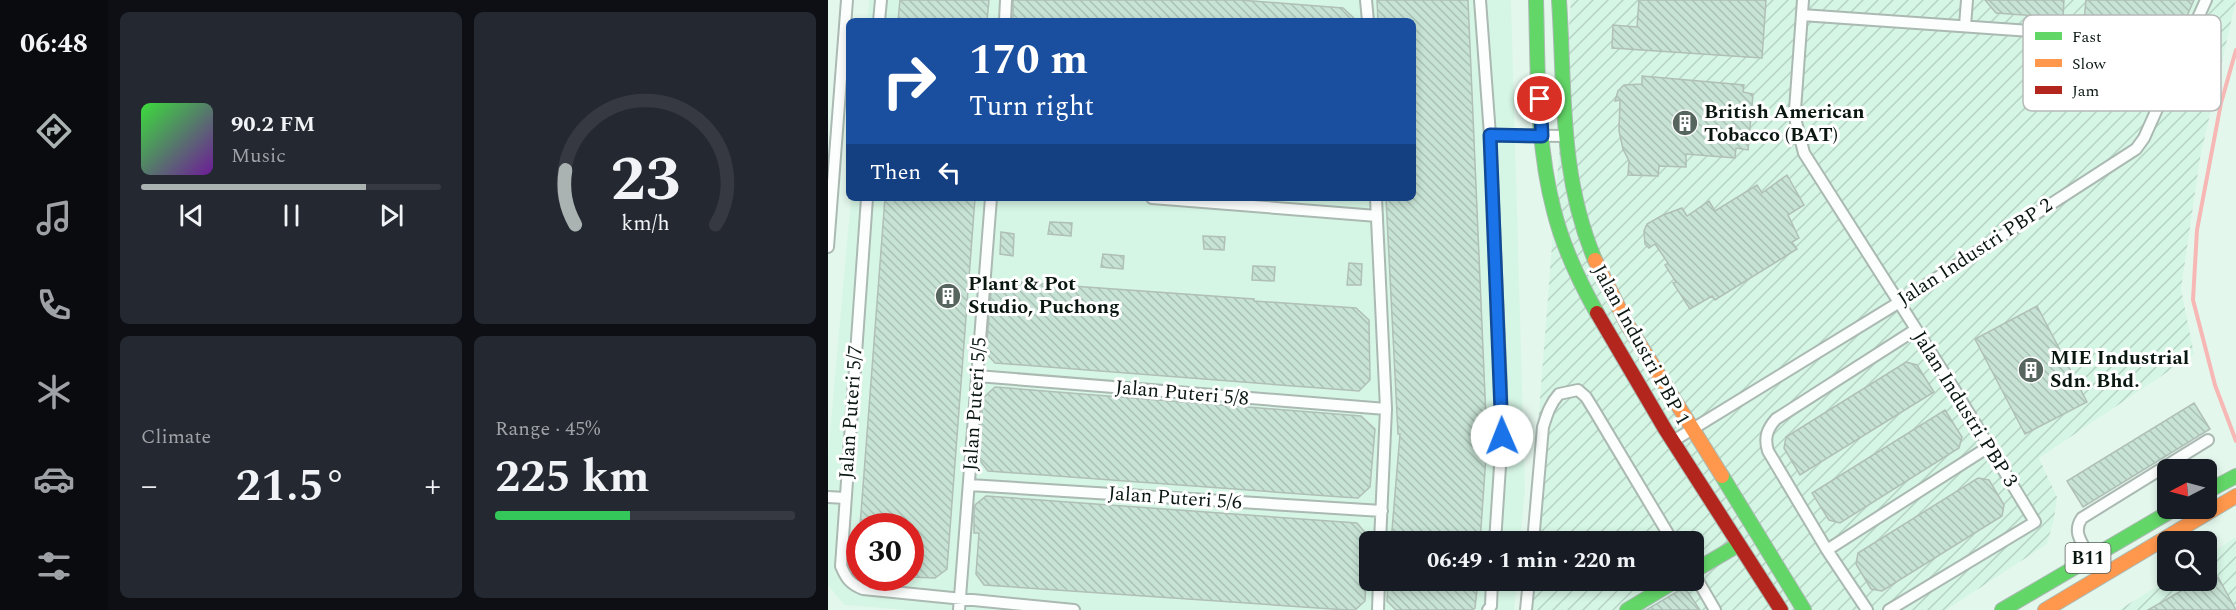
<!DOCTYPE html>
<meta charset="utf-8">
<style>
body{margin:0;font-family:Spectral,serif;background:#242831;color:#f1f3f6;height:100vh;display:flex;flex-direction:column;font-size:22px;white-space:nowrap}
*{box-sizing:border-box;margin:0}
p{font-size:20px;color:#9ea1a6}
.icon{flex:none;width:33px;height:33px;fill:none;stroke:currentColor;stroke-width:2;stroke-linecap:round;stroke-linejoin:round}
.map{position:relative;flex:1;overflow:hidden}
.panel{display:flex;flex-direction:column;gap:12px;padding:12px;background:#0d0f14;width:720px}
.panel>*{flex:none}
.top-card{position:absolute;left:18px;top:18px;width:570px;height:183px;border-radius:9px;box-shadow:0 3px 9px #0003;background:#1a4fa0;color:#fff;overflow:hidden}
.needle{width:39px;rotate:264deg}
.buttons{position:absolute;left:1329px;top:459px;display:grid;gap:12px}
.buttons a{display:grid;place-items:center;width:60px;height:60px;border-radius:9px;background:#171b24;box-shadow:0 3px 9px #0003;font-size:30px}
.speed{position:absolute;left:18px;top:513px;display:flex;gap:12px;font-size:30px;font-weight:700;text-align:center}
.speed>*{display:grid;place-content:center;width:78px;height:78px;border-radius:50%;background:#171b24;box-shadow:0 3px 9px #0003;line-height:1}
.speed .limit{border:9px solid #d22;background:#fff;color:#111}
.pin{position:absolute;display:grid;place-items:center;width:51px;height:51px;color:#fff;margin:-26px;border:3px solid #fff;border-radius:50%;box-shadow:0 2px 6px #0007}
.me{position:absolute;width:66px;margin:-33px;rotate:359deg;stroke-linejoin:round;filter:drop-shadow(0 0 4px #0008)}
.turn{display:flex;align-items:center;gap:21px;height:126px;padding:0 24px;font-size:27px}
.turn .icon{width:78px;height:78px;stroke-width:2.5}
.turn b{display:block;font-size:42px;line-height:51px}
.then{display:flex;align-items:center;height:57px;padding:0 24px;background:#0003;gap:12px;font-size:22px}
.big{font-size:45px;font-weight:700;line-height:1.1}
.panel .widget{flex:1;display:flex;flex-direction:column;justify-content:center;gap:9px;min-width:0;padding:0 21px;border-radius:9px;background:#242831}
.panel .dial{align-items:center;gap:0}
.dial svg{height:156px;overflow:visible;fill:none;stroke:#363941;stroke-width:7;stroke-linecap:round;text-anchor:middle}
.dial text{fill:#f1f3f6;stroke:none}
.song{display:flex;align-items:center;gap:18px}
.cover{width:72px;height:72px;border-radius:9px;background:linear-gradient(135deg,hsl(120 70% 55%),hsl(280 70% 35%))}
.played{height:6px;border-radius:3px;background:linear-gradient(90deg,#abb3b2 75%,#363941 75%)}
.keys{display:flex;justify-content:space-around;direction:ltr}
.heat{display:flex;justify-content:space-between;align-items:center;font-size:33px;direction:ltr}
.charge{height:9px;border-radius:4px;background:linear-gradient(90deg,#34c759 45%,#363941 0)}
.panel .tiles{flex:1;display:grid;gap:12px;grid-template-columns:repeat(2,1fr)}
.trip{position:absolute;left:531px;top:531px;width:345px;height:60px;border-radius:9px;background:#171b24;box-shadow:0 3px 9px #0003;font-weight:700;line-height:60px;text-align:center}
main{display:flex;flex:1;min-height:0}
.menu{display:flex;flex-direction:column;width:108px;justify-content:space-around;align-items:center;background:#090b0e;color:#9ea1a6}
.menu .icon{width:42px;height:42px}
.menu .selected{color:#abb3b2}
.menu b{font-size:27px;color:#f1f3f6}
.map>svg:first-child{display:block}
.built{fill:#d6f6e5;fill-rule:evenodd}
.industrial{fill:url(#industrial-furrows)}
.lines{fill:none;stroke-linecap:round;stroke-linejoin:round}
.stream{stroke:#f6b7b5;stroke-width:4}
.building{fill:url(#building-back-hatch);stroke:#b0bfb7;stroke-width:1.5}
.street-casing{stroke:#aab9b2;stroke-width:14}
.fast-casing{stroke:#aab9b2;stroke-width:16}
.slow-casing{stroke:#aab9b2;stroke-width:16}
.jam-casing{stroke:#aab9b2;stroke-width:16}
.street{stroke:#fbfefc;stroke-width:10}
.fast{stroke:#63d668;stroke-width:14}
.slow{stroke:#ff974d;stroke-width:14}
.jam{stroke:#b3261e;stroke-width:14}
.route-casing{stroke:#114b97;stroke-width:15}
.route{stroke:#1a73e8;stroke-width:10}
.labels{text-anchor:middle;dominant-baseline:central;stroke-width:6;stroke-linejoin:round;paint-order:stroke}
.shield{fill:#fff;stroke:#545d58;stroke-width:1.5}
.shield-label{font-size:18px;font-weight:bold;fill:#0a1711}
.poi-label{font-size:20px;font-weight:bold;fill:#0a1711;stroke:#fff;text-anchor:start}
.street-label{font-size:20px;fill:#0a1711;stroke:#fff}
.key{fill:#fff;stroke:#b6b9b8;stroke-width:1.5}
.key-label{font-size:16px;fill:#0a1711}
</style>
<main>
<nav class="menu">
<b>06:48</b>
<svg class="icon selected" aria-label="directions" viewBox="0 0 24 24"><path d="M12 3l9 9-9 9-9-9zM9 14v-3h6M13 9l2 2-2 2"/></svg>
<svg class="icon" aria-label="music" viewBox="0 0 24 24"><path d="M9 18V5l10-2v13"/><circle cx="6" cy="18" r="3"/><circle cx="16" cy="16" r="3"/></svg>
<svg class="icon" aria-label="phone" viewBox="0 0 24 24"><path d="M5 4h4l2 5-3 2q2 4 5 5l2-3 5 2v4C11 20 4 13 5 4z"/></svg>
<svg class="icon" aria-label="climate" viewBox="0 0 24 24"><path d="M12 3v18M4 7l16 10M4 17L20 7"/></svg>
<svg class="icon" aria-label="car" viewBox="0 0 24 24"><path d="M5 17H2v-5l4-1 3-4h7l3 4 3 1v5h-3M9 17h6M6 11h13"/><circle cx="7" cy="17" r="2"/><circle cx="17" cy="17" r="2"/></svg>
<svg class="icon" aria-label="filters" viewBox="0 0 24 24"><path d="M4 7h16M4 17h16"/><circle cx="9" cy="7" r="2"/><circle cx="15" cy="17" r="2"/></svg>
</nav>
<section class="panel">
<div class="tiles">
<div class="widget">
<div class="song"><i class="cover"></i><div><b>90.2 FM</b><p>Music</p></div></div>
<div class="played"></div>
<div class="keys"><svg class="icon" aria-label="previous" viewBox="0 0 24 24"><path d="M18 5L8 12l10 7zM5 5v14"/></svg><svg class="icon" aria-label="pause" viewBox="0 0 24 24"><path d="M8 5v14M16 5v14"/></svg><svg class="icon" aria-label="next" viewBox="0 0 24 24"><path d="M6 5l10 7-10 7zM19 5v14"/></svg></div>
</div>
<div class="widget dial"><svg viewBox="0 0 100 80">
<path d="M14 69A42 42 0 1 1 86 69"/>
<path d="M14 69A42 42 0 0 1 9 41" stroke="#abb3b2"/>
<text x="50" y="56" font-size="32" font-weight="700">23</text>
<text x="50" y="72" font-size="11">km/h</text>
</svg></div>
<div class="widget"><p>Climate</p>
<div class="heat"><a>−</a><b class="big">21.5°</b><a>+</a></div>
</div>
<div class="widget"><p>Range · 45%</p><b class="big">225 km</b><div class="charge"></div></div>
</div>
</section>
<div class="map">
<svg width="1408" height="610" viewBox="0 0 1408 610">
<defs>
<pattern id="industrial-furrows" width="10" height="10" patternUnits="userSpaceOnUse" patternTransform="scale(1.5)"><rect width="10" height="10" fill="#d6f6e5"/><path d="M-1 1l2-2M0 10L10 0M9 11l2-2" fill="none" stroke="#b6d2c3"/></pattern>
<pattern id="building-back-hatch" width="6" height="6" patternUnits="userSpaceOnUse" patternTransform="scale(1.5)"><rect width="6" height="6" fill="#c7e3d5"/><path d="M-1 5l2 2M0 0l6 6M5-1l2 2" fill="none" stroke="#aac2b6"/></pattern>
</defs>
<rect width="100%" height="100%" fill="#e4f7ed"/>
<path class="built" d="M41,0H683L697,491L692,541L542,542V580L689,581L686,610H79L16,605L0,585V454L23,198H585V21H39ZM32,526H82V578H32Z"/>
<path class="industrial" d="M743,0H1408L1372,158L1353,289L1366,354L1211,458L1229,497L1226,519L1219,544L1118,610H696L698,581L866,580V542L701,541Z
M1408,537V610H1291L1339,580H1378L1379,556Z"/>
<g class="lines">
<path class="stream" d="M1408,50L1393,103L1369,230L1365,300L1387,385L1408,441"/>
</g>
<path class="building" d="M72,0H161L159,21H70Z
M185,0H412L515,8L529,21H185Z
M549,0H640L659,442L652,542H563L572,434H570L558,198H585V21H550Z
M811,0H938L934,58L784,48L785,25L809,27Z
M1157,0H1236L1235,18L1168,13Z
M1258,0H1366L1358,18L1343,27L1256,20Z
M814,76L916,85L915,92L925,94L920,150L908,148L907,158L858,154V167L831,166L830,176L800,175L801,161L795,149L791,131L792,100L787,101L790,91L796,85L814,84Z
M959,175L976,205L960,215L971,238L964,242L969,249L887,300L884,296L862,309L845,283L848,282L837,265L840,263L827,244L821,248L817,244L816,231L819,224L835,215L854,208L859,216L881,201L887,211L929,185L934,193Z
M57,198H147L119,569L107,578L82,577L84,526H32Z
M222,222L244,223L243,236L220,234Z
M173,232L186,234L185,256L172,254Z
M375,236L397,237L396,250L376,249Z
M275,254L296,256L295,269L273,267Z
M521,263L534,264L533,285H519Z
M425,266L447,267L446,281L424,280Z
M174,281L426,299V301L528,308L541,320L542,380L531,391L167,363L158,353L163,291Z
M1209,306L1259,402L1197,434L1147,339Z
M1078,362L1089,365L1106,392L972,475L956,448L958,437Z
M167,387L533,416L547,429L542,487L530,498L514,497L160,471L150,458L155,398Z
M1366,403L1382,429L1255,507L1239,481Z
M1117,410L1134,437L1131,448L1012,523L1001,520L984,493Z
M1150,478L1161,480L1176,505L1174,516L1054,591L1043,589L1028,564L1030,553Z
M158,496L529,523L540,536L537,601L527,610H519L156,585L148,574L151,533H146V513L147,505Z
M1390,577L1408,610H1320L1372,580H1375L1377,584Z
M560,580H650L647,608L644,610H568L559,601Z
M852,590L859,591L872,610H818Z"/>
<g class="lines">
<g class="street-casing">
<path id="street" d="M538,0L540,21
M652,0L662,135L673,386L674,436L667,542
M975,0L967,110L968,122L976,153L1128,392L1207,522L1061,610
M974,15L1360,42
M51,21L53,0
M177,21L178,0
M1137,26L1139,0
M662,135L737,136
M39,198L13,566C18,578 22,584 35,589L246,610
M324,198L549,216
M548,198L558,409L552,542
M0,247L19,0
M149,376L558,409
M845,441L1070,303L1308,149L1316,138L1378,0
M141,485L554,511
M0,497L17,498
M705,542L715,427C719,414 722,404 731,394L750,390L758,397L766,410L845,542
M999,550L1162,446
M1262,557C1254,543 1244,532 1254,518L1380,440
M866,574L887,610
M131,610L163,198
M550,610L551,580
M660,610L663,606L664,580
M698,610L701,580
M1039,610L999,550L940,451C936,438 939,429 948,419L1087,330"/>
</g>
<g class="fast-casing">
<path id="fast" d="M708,0C710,70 708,143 726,211C735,247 751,281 769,313
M731,0C737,90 731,175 767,260
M894,476L976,610
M1378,492L1408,476
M866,571L910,545
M799,610L849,580
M1174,610L1348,508"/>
</g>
<g class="slow-casing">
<path id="slow" d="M767,260L799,324L894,476
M1217,610L1408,496"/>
</g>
<g class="jam-casing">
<path id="jam" d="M769,313L837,429L953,610"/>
</g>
<use href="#street" class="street"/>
<use href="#fast" class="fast"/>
<use href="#slow" class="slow"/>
<use href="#jam" class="jam"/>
</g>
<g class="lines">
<g class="route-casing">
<path id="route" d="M674,436L662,135L714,136L712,99"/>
</g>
<use href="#route" class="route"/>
</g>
<defs>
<g id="building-disc" transform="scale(1.35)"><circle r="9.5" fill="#56655e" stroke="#fff"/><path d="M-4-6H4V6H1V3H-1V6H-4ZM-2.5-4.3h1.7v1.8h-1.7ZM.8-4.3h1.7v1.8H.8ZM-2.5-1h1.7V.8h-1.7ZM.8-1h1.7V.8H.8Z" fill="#fff"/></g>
</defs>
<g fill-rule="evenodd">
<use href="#building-disc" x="857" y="123"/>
<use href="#building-disc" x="120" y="296"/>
<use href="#building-disc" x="1203" y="370"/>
</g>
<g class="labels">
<rect class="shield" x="1237.5" y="543" width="45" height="30" rx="4.5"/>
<g class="shield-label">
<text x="1260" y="558">B11</text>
</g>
<g class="poi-label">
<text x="876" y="112">British American<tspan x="876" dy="23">Tobacco (BAT)</tspan></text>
<text x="140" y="284">Plant &amp; Pot<tspan x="140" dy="23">Studio, Puchong</tspan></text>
<text x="1222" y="358">MIE Industrial<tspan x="1222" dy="23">Sdn. Bhd.</tspan></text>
</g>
<g class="street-label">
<text transform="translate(1147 252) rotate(-33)">Jalan Industri PBP 2</text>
<text transform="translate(813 345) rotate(61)">Jalan Industri PBP 1</text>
<text transform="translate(354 393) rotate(5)">Jalan Puteri 5/8</text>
<text transform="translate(147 404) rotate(-86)">Jalan Puteri 5/5</text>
<text transform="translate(1137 409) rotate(58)">Jalan Industri PBP 3</text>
<text transform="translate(23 412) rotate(-86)">Jalan Puteri 5/7</text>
<text transform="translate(347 498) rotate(4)">Jalan Puteri 5/6</text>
</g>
</g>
<rect x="1195" y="15" width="198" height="96" rx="9" class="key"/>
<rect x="1207" y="32" width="27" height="8" fill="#63d668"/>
<rect x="1207" y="59" width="27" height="8" fill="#ff974d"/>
<rect x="1207" y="86" width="27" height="8" fill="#b3261e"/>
<g class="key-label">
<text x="1244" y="42">Fast</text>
<text x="1244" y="69">Slow</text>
<text x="1244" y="96">Jam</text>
</g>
</svg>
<div class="buttons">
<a><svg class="needle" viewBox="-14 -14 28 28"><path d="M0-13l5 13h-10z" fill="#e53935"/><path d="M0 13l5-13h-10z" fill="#9ea1a6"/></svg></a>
<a><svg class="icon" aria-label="search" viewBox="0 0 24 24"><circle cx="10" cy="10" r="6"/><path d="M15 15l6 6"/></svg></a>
</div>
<div class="speed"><div class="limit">30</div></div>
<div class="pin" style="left:712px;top:99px;background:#d93025"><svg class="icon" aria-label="arrive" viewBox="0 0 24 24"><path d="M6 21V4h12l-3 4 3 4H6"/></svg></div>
<svg class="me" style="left:674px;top:436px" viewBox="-20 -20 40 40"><circle r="19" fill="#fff"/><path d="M0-13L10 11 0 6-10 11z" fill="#1a73e8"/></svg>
<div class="trip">06:49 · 1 min · 220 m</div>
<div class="top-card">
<div class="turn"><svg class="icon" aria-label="right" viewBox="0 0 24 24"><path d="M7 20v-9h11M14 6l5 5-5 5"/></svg><div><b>170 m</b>Turn right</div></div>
<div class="then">Then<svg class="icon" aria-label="left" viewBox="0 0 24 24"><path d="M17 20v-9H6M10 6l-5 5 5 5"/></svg></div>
</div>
</div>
</main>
